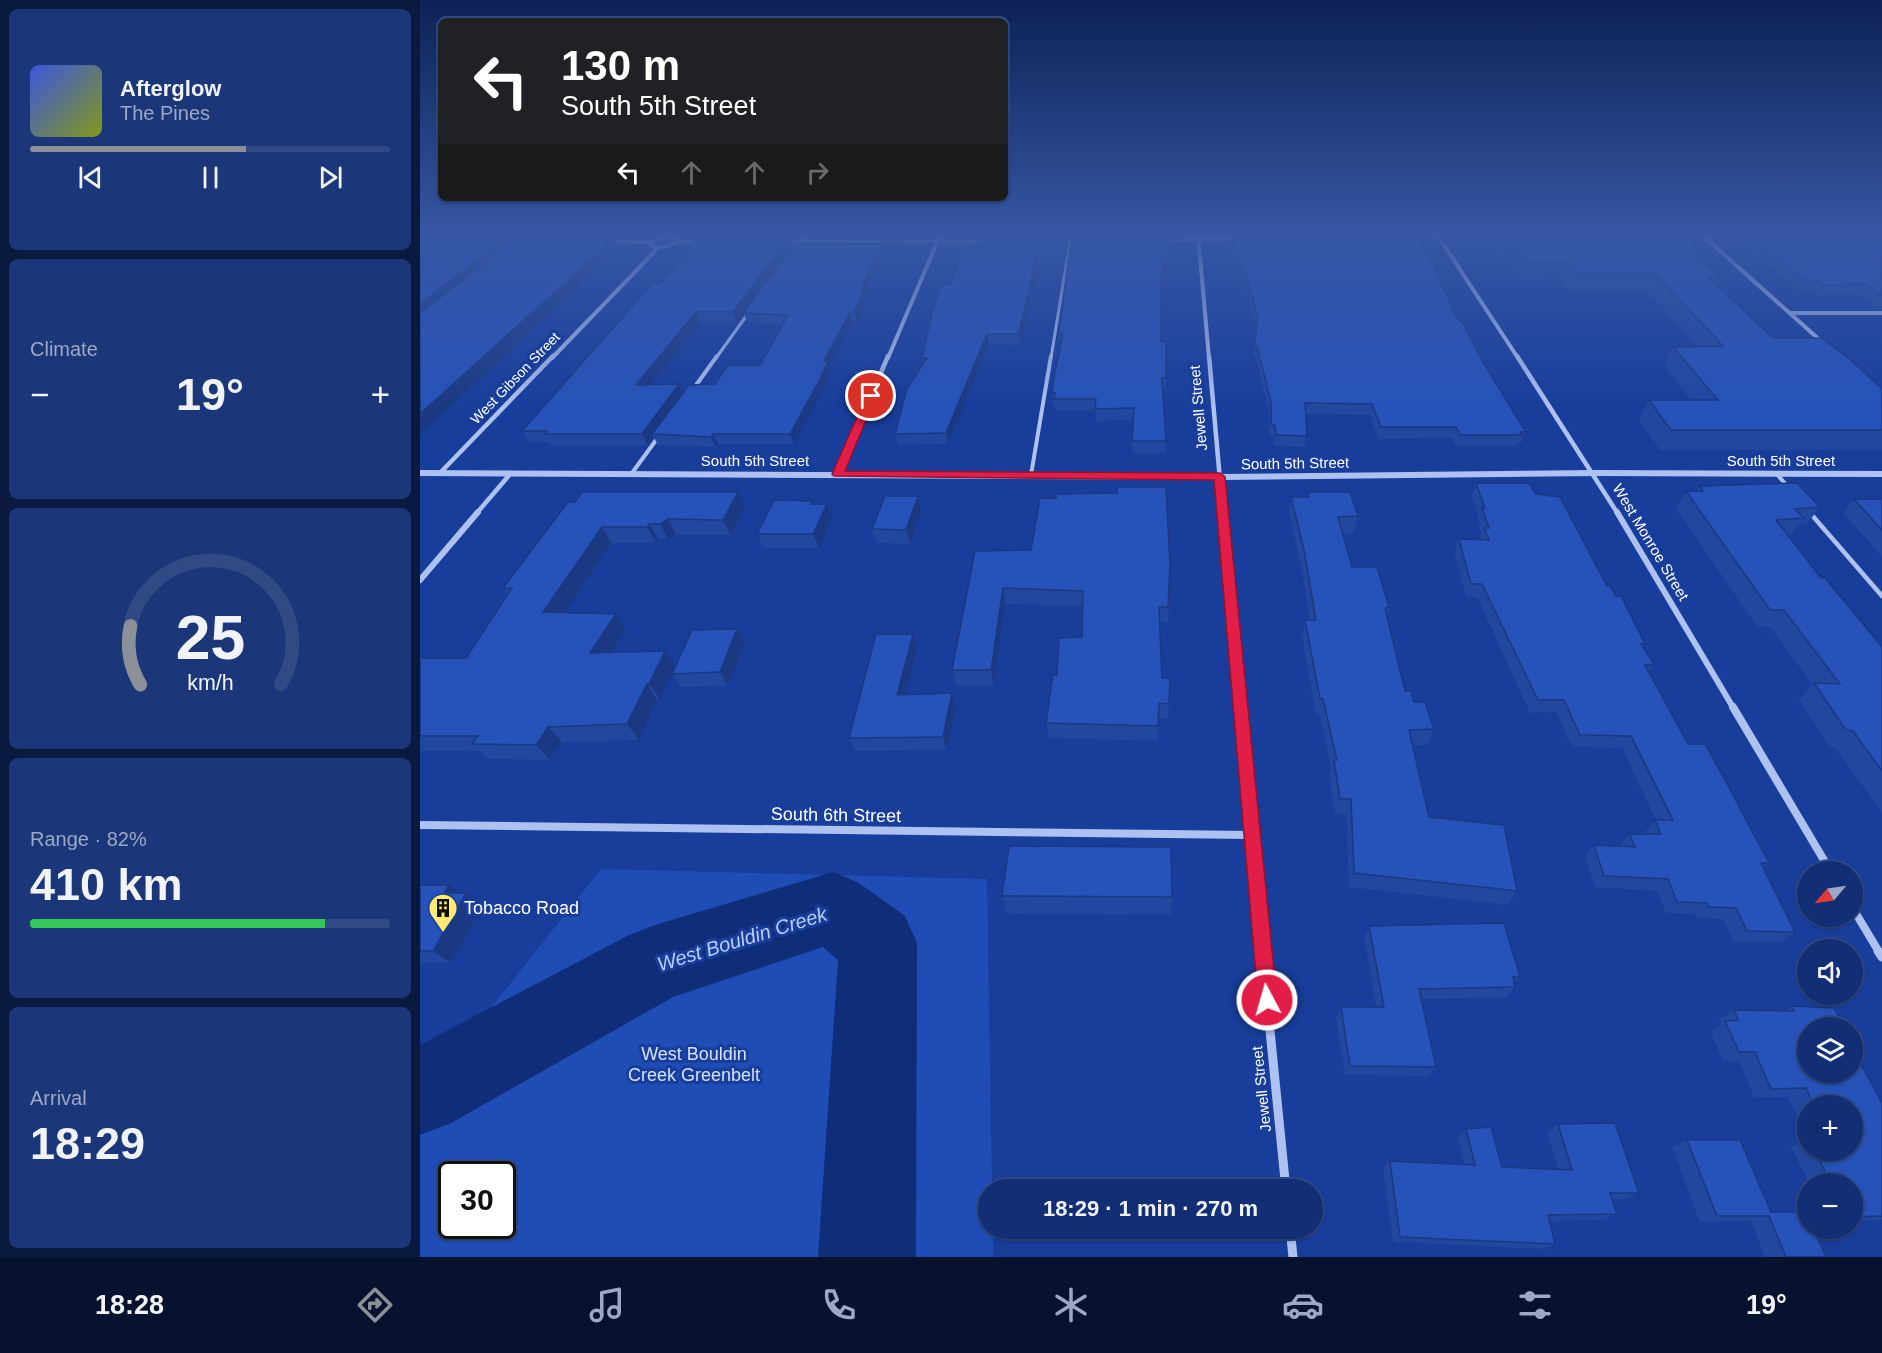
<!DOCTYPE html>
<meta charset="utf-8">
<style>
body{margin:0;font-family:Helvetica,sans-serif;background:#1b3679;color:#f1f3f6;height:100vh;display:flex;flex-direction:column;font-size:22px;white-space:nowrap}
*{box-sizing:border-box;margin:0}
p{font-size:20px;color:#9ca8c5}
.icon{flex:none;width:33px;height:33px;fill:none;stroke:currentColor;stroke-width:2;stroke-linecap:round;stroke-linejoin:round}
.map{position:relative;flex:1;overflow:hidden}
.panel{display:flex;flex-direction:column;gap:9px;padding:9px;background:#0a1940;width:420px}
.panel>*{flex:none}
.guide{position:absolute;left:18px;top:18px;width:570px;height:183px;border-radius:9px;box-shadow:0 2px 4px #0004,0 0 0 2px #314a86;background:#202124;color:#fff;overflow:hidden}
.needle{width:39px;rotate:241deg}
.buttons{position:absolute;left:1377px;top:861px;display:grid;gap:12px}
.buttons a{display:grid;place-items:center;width:66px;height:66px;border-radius:50%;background:#122e74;box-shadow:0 2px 4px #0004,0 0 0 2px #314a86;font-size:30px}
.speed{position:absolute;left:18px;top:1161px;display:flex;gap:12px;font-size:30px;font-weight:700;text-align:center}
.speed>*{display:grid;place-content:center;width:78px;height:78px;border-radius:50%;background:#122e74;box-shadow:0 2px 4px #0004,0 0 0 2px #314a86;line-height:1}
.speed .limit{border:3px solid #111;border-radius:9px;background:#fff;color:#111}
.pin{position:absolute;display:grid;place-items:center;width:51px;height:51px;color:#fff;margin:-26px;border:3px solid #fff;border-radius:50%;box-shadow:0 2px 6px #0007}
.me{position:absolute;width:66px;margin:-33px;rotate:354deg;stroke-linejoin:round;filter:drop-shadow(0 0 4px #0008)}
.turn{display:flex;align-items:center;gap:21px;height:126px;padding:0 24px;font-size:27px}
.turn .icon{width:78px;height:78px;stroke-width:2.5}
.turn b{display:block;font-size:42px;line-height:51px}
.lanes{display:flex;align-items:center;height:57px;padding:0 24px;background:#0003;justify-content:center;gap:30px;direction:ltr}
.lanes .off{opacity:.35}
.big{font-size:45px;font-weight:700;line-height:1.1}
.panel .widget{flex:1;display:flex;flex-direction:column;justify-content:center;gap:9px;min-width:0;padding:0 21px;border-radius:9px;background:#1b3679}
.panel .dial{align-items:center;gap:0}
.dial svg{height:156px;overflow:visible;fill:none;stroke:#314a86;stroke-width:7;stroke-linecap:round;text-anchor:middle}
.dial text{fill:#f1f3f6;stroke:none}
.song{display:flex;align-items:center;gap:18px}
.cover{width:72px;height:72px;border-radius:9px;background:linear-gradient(135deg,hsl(230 70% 55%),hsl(70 70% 35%))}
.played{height:6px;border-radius:3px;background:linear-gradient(90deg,#8c9099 60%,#314a86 60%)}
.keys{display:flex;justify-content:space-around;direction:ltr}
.heat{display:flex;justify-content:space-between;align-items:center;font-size:33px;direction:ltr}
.charge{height:9px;border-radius:4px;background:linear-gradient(90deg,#34c759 82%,#314a86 0)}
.trip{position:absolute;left:558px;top:1179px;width:345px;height:60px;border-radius:30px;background:#122e74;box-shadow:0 2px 4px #0004,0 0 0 2px #314a86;font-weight:700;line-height:60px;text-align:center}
.tabs{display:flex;height:96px;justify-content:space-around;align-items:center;background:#07122e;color:#9ca8c5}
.tabs .icon{width:42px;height:42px}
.tabs .selected{color:#8c9099}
.tabs b{font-size:27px;color:#f1f3f6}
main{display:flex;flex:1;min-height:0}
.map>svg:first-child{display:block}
.green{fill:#204db5;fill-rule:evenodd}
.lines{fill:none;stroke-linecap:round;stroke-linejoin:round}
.river{fill:#0f2d78;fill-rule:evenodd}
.service-far2{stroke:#aec2f2;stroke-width:3}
.service-far1{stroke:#aec2f2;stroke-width:4}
.service{stroke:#aec2f2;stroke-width:4.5}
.minor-far4{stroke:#aec2f2;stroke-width:4}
.minor-far3{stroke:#aec2f2;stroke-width:4.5}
.minor-far2{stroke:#aec2f2;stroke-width:6}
.minor-far1{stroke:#aec2f2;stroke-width:8}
.minor{stroke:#aec2f2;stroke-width:9}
.tertiary{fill:#aec2f2;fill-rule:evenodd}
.wall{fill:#21479f;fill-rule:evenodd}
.shaded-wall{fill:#1b3982}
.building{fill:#2652b9;stroke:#1b3982;stroke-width:1.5}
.route{fill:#e11d48;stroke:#92132f;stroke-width:1.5}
.labels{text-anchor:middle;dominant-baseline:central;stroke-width:6;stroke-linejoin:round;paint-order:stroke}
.far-street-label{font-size:14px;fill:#fff;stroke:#183d9b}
.street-label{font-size:15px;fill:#fff;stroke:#183d9b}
.near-street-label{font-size:18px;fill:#fff;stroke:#183d9b}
.near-poi-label{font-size:18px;fill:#fff;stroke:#183d9b;text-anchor:start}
.near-park-label{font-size:18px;fill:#d6e1fc;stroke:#183d9b}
.near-water-label{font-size:20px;font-style:italic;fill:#bacdf8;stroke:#183d9b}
</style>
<main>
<section class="panel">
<div class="widget">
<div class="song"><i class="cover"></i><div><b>Afterglow</b><p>The Pines</p></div></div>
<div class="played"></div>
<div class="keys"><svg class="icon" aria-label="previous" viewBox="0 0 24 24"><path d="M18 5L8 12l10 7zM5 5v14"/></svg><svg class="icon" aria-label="pause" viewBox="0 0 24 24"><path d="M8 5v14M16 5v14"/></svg><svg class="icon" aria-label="next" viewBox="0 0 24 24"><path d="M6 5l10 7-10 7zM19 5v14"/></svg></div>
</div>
<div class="widget"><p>Climate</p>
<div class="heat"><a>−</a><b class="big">19°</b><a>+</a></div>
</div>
<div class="widget dial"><svg viewBox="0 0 100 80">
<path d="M14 69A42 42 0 1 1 86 69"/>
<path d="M14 69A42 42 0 0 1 9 39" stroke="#8c9099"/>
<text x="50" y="56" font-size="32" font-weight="700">25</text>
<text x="50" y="72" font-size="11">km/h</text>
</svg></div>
<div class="widget"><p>Range · 82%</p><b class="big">410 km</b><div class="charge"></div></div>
<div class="widget"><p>Arrival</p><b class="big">18:29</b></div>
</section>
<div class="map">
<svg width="1462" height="1257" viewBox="0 0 1462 1257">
<rect width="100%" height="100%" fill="#183d9b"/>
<path class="green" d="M181,869L567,879L572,1189L568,1190V1228L573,1229V1257H0V1063L28,1062ZM32,1174H82V1226H32Z"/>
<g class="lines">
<path class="river" d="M413,872L439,883L485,916L497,943L496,1257H398L418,960L403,947L253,997L31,1123L0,1135V1045L207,936L235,925Z"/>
<path class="service-far2" d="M374,250L387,233
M296,358L327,315
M631,358L650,241"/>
<path class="service-far1" d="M274,388L297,356
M212,473L239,436
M1356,473L1368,487
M611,475L631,356"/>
<path class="service" d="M1391,514L1462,596"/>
<path class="minor-far4" d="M778,233L789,358
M1016,233L1098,358
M1280,233L1402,342
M1370,313H1462
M132,358L238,248
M468,358L521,233"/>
<path class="minor-far3" d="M789,356L803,514
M1097,356L1198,514
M20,473L133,356
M418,474L468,356
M56,514L91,473"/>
<path class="minor-far2" d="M803,512L820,709
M1197,512L1314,709
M0,580L58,512"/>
<path class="minor-far1" d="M820,707L843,952
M1313,707L1411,872
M0,825L831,835
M1432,907L1459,952"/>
<path class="minor" d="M842,951L866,1190
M1458,951L1462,957
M870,1228L873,1257"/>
<path class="tertiary" d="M242,234L260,236L262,239H289L292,241L289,243H260L245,249L230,248L228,244L183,243L180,241L183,239L229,240ZM243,238L255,239L256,240L244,245H234L233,243Z
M823,237L826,239L825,240L737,243L734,241L737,239Z
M359,239H577L580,241L577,243L357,242V240Z
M0,470L799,474L1174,470L1462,471V477L1174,476L799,480L0,476Z"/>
</g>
<path class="wall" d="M0,233H113L110,235H117L116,233H212L207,238H194L198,246L192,252L193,255L0,435ZM91,237H99L94,241Z
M290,233H381L379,237H371L373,245L463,244L465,253L447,288L443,310L437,322H432L410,366L411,371L402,391L374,444H298L296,447L238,445L233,436L227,445H131L129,442H109L102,431L240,284L265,263L291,236ZM324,314L327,322L363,324L340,365L295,384L263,393L259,384L230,385L281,323L317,322Z
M569,233H748L749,265H743V283H741V342H746V390H743L746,441V453H712L713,420L676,421V411H635V404H633L632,393L640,345L639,334L652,237H645L646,245L642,266L618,263L601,345L569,344L528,444L478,445L475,434L503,364L502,358L531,284L561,248L569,236Z
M807,233H994L1035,315L1106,432L1101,443H1098L1097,446H1036L1032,438L958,439L950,415L886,414L887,436L885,447L854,446V437L849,436V413L836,357H833L836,326L822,273H818L810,244L811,235H808Z
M1063,233H1263L1280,249L1277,255L1299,277L1296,283L1353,338L1462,389V450H1240L1219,420L1229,400H1271L1244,366L1253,347L1277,346L1228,292H1150L1141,279L1102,281Z
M1300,233H1462V309H1457L1438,294L1396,295L1392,292H1381L1327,249H1322Z
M1056,483L1116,494L1196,596L1225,644L1223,647L1234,664L1229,672L1268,744L1349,863L1343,868L1375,932L1361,942H1314L1303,919L1277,918L1275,914L1246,913L1237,891L1175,887L1165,857L1174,845L1200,847L1199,846L1209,834H1226L1225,832L1235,820H1236L1202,748L1152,747L1136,712L1110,713L1057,597H1046L1034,552L1039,539L1059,540L1061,534L1058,521L1059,517L1052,496Z
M1280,486L1400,507L1387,524L1379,525L1371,535L1368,536L1401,578L1462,647V813L1415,747H1409L1379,700L1392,685L1351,627H1337L1256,508L1266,491H1277Z
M888,492L938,516L934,533H922L932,567L969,607L967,616L985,691L1014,729L1008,745H993L1009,817L1097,891L1087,905L929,887L926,814H915L909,775L911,769L900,715H896L882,636L885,620H890L881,566L869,513L871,497H887Z
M636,498L750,564L748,623L740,622L742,678H750L748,719L739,718L738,741L629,738L626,723L637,675L662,637L663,606L585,604L574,685H536L532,670L555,551L611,550Z
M1434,499H1462V556L1423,513Z
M392,501L393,504L412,518L399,548H344L337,534Z
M148,502L325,507L311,535H256L248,539H238L236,543H191L145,613L196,614L206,630L192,653L255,667L240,699L237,700L219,740L142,742L130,760L68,759L60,751H0V658H46L88,595L83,588Z
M501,510L490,544L457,543L452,529Z
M317,629L325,643L308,686L261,687L252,674Z
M493,634L497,648L485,695L532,693L536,707L527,750L435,751L429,738Z
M0,885L40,893H46L63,906L31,963H0Z
M582,896L752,897L751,915L587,914Z
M949,926L1100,977L1094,983L1095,987L1086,998L1001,999L1016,1067L1009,1076L925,1075L916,1017L921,1007H956L944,937Z
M1372,1006L1388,1028L1462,1103V1220L1432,1221V1184H1389L1371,1147L1388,1140V1150H1432V1106H1388V1140L1368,1097H1334L1319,1061H1303L1290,1031L1301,1024L1299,1020L1314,1010L1365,1011Z
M1138,1124L1219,1193L1205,1199H1192L1197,1214L1183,1220L1130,1221L1135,1244L1124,1249L973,1242L963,1168L970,1161L1044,1165L1038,1136L1046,1129L1082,1167L1138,1169L1127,1132Z
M1267,1140L1351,1212L1404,1257H1345L1331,1221L1280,1222L1252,1147Z"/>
<path class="shaded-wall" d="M104,233H113L107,237Z
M205,233H212L207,238Z
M90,235L96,246L0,322V304Z
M193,235L198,246L192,252L193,255L0,435V414Z
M370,236L373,245L323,313L324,314L317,322L313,312Z
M645,236L646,245L642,266L641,257Z
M463,244L465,253L447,288L443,310L437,322L434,312L445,279Z
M617,253L618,263L601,345L599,334Z
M276,312L281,323L221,396L216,385Z
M430,312L432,322L410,366L411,371L402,391L374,444L370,434L404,361Z
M567,334L569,344L528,444L526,433Z
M259,384L264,395L232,434L233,436L227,445L222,434Z
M293,434L298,444L296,447L291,437Z
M318,492L325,507L311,535L303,520Z
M498,496L501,510L490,544L486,530Z
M407,504L412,518L399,548L393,534Z
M248,519L256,535L248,539L240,524Z
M229,524L238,539L236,543L227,527Z
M182,527L191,543L135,628L123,612Z
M583,588L585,604L574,685L571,670Z
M196,614L206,630L181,669L170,653Z
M317,629L325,643L308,686L300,672Z
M493,634L497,648L482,709L477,695Z
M245,651L255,667L240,699L229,684Z
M227,684L237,700L219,740L207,724Z
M532,693L536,707L527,750L523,737Z
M128,727L142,742L130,760L116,745Z
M29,885L44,896L46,893L63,906L31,963L13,951L24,893Z"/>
<path class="building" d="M834,233H994L1013,264L1035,315L1039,321H1042L1062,361L1106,432H1100L1102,435H1040L1036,427H961L952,404L885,403L887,436L856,435L855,425H851V402L837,346H834L838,317L822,263H819L811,234Z
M1082,233H1263L1280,249H1271L1299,277H1288L1353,338H1401L1433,362L1462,389V430H1251L1229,400H1298L1253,347L1303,346L1236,274H1157L1147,262L1108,263Z
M1319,233H1462V296L1445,284L1402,285L1398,281L1388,282L1332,239H1327Z
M0,234L90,235L0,304Z
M102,235H193L183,244H188L0,414V313Z
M652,235H749V255L743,254V272H741V342H746V378H742L746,441H712L714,408L675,409L676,399H634L635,393H632L634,378L643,334H639Z
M280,236H370L313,312H276L216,385L259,384L222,434H124L127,431H102L232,284H240L258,263H265L271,246Z
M565,236H645L641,257L617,253L599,334H567L526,433L475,434L487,389L507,358H502L513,309L522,284H531L543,251L561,248Z
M463,244L445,279L440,300L434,312H430L404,361H408L399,381L370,434H293L291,437L232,434L269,385L295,384L308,365H340L368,315L323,313L374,245Z
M1056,483H1109L1116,494L1140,497L1187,586H1190L1196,596H1201L1225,644H1221L1234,664L1225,665L1268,744H1285L1305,780L1349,863H1341L1375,932L1327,931L1316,908L1289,907L1287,903L1257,902L1248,879L1184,876L1174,845L1215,847L1209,834H1241L1235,820H1253L1211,736L1160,735L1144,700H1118L1062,584H1051L1039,539L1069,540L1064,528H1069L1062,508H1065Z
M1377,483L1400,507L1375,509L1384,518L1356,520L1401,578H1405L1462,647V771L1433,731L1426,730L1394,683L1420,684L1364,610H1350L1266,491H1283L1280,486Z
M697,487H746L750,564L748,607H739L742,678H750L749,704L739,703L738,726L626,723L633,675H637L639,638L662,637L663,591L583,588L571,670H532L555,551L611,550L620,498H636V494L697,493Z
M162,492H318L303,520L248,519L240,524H229L227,527H182L123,612L196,614L170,653L245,651L229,684H227L207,724L128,727L116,745L52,744L58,736H0V658H46L92,588H83L148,502H155Z
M888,492H930L938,516L918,517L932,567H957L969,607L965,608L985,691H991L994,702H1005L1014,729L989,730L1009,817L1084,825L1097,891L934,873L931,799H920L914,760H917L903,699H900L885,620H896L884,550L871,497H889Z
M465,496H498L486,530L452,529Z
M1434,499H1462V530Z
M354,500L392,501L391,504H407L393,534H337Z
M317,629L300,672L252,674L272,630Z
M456,634H493L477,695L532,693L523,737L429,738Z
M589,846L751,847L752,897L582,896Z
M0,885H29L24,893H46L13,951H0Z
M1084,923L1100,977H1093L1095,987L999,989L1016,1067L930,1066L921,1007H964L949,926Z
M1372,1006L1414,1008L1425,1028H1388V1072H1432V1048L1462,1103V1216L1432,1217V1184H1411L1395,1150H1432V1106H1394L1386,1088L1351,1089L1335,1052H1319L1305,1021L1318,1020L1314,1010L1374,1011Z
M1195,1123L1219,1193H1190L1197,1214L1128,1215L1135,1244L980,1237L970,1161L1055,1165L1046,1129L1071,1127L1082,1167L1152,1170L1138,1124Z
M1267,1140H1320L1351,1212H1385L1388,1217V1228H1393L1406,1257H1366L1349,1216H1297Z"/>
<linearGradient id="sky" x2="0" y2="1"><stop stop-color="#0d2255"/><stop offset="0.57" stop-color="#3757a4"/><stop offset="1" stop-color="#3757a4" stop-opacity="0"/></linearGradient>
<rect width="1462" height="409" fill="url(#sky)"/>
<path class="route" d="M447,394L456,396L425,471L800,473L805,477L857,1000L854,1007L847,1010L841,1007L838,1000L794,480L414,476L412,474Z"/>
<defs>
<g id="building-pin" transform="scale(1.5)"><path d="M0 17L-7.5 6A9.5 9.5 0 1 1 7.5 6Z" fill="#ffeb6f" stroke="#183d9b"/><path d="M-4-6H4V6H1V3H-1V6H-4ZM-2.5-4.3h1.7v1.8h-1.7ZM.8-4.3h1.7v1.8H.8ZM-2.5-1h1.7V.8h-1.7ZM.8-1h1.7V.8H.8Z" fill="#111"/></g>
</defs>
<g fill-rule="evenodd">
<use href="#building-pin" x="23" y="908"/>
</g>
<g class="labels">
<g class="far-street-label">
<text transform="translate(95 378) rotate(-46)">West Gibson Street</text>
</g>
<g class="street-label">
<text transform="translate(778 408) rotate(-95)">Jewell Street</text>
<text x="335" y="460">South 5th Street</text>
<text x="1361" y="460">South 5th Street</text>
<text transform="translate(875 463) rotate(-1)">South 5th Street</text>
<text transform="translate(1231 542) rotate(59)">West Monroe Street</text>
<text transform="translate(841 1089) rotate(-96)">Jewell Street</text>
</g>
<g class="near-street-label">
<text transform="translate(416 815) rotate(1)">South 6th Street</text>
</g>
<g class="near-poi-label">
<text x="44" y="908">Tobacco Road</text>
</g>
<g class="near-park-label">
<text x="274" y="1054">West Bouldin<tspan x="274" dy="21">Creek Greenbelt</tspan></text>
</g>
<g class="near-water-label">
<text transform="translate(322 939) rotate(-17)">West Bouldin Creek</text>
</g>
</g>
</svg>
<div class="buttons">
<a><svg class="needle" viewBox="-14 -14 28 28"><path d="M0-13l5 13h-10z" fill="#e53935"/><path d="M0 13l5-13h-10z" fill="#9ca8c5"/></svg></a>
<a><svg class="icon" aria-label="sound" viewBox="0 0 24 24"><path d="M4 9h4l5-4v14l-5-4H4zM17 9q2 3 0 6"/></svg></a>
<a><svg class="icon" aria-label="layers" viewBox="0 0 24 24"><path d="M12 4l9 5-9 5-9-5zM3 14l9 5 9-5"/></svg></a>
<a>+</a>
<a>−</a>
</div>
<div class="speed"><div class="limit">30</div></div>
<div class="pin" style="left:451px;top:396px;background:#d93025"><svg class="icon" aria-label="arrive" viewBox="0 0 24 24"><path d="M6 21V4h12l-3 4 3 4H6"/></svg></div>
<svg class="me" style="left:847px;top:1000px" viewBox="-20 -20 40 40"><circle r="17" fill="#e11d48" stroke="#fff" stroke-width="3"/><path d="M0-11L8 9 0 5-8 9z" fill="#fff"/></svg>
<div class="trip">18:29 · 1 min · 270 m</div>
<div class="guide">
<div class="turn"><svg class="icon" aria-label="left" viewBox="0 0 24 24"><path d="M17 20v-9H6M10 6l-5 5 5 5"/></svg><div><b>130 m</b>South 5th Street</div></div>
<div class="lanes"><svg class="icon" aria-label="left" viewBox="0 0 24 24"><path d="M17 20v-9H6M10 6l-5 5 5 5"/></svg><svg class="icon off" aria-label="ahead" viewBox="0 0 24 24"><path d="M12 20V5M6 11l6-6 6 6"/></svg><svg class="icon off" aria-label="ahead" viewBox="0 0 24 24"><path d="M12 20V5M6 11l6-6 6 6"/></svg><svg class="icon off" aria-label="right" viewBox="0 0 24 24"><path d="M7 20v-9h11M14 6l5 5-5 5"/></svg></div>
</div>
</div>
</main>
<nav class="tabs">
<b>18:28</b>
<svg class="icon selected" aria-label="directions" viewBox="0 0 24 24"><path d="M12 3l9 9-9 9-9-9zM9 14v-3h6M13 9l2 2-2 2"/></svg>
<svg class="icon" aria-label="music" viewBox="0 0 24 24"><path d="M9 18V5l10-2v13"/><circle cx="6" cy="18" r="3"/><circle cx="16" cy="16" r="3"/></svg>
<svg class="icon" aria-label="phone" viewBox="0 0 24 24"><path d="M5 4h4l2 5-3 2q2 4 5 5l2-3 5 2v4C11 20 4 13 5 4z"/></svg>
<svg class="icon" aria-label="climate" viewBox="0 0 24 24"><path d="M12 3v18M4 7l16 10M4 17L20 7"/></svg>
<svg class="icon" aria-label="car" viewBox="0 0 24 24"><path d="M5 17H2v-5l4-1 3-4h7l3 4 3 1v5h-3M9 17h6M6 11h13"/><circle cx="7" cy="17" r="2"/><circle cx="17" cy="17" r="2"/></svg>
<svg class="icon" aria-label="filters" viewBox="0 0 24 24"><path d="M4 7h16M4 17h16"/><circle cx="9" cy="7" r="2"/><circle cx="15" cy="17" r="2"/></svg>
<b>19°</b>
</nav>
